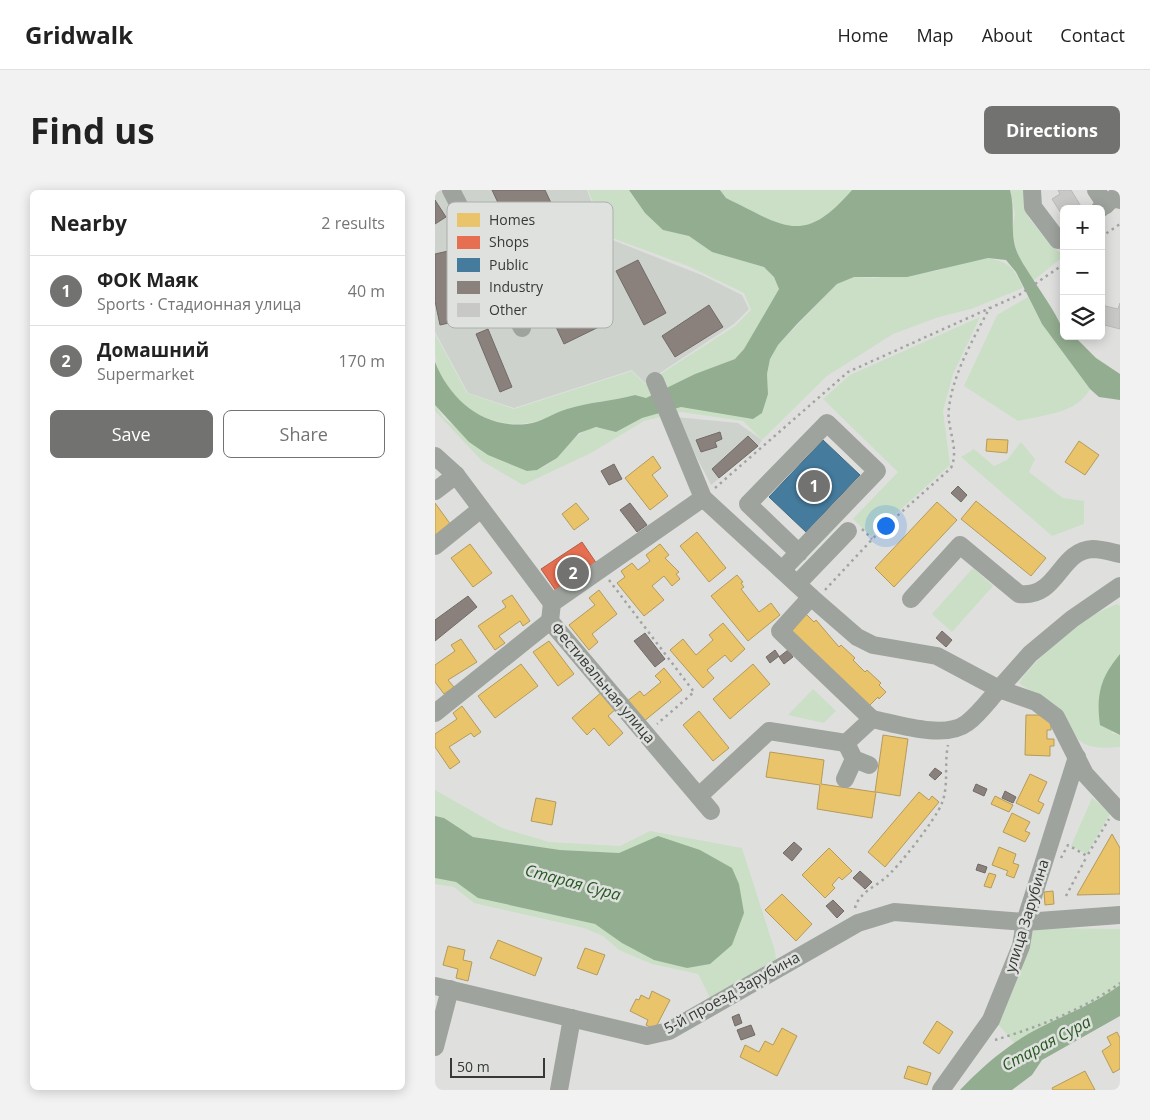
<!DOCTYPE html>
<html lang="en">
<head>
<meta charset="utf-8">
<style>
  body { margin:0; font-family:"Open Sans",sans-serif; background:#f2f2f2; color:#222 }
  .controls { position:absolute; right:15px; top:15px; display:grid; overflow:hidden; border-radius:8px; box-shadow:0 2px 12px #0003 }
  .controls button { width:45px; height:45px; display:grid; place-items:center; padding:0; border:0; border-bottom:1px solid #e0e0e0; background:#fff; color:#222; font:25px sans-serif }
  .scale { position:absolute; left:15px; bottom:12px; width:95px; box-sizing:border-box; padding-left:5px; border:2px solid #373937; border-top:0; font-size:14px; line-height:18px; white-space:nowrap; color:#373937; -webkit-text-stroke:4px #dee1dd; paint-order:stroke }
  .you { position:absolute; left:450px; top:335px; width:18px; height:18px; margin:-12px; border:4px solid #fff; border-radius:50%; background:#1a73e8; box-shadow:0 0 0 8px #1a73e833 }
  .badge { display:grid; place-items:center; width:32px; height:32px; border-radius:50%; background:#727371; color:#fff; font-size:16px; font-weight:700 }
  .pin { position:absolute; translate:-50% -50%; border:2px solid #fff; box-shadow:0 1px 5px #0006 }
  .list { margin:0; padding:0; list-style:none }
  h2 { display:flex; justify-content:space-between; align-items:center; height:65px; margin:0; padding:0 20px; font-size:21px }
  h2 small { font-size:16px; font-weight:400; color:#767676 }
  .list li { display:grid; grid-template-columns:32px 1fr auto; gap:15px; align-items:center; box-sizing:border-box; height:70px; padding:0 20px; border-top:1px solid #e0e0e0 }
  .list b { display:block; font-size:19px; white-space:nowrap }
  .list p { margin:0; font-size:16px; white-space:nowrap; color:#767676 }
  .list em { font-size:16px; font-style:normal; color:#767676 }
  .actions { display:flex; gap:10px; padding:15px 20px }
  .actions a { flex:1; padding:11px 0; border:1px solid #727371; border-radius:8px; text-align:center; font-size:18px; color:#727371 }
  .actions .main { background:#727371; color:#fff }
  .icon { flex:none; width:28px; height:28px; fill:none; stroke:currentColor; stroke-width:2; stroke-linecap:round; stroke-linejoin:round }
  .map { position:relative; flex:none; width:685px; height:900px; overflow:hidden; border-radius:8px }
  header { display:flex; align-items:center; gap:30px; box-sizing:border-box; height:70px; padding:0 25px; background:#fff; border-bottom:1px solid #e0e0e0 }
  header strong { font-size:24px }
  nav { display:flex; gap:28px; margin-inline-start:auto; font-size:18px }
  .intro { display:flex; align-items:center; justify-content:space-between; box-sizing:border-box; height:120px; padding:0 30px }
  h1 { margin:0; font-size:35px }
  .button { padding:12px 22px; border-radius:8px; background:#727371; color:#fff; font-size:18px; font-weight:700 }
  main { display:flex; gap:30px; padding:0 30px }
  aside { flex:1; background:#fff; border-radius:8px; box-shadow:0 2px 12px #0003 }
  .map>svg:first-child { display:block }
</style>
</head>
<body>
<header>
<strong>Gridwalk</strong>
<nav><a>Home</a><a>Map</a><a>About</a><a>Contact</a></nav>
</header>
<div class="intro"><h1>Find us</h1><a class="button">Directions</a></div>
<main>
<aside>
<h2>Nearby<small>2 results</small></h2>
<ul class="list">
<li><span class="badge">1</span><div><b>ФОК Маяк</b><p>Sports · Стадионная улица</p></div><em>40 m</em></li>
<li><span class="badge">2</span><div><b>Домашний</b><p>Supermarket</p></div><em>170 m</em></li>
</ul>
<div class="actions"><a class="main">Save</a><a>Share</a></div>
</aside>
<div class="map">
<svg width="685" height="900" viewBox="0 0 685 900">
  <rect width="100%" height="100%" fill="#dfe0de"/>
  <g fill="#cdd3cc">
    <polygon points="0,0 152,0 170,47 269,86 307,105 314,119 299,134 210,193 197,180 79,218 33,203 0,142"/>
    <polygon points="241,227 303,233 327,250 323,257 276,295"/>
  </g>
  <g fill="#cadfc6">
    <path d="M153,0H194L210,23L228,40L254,46L277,62L329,77L339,87L344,99L309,159L300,169L260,184L211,208L200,205C178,211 154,212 132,219C119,223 108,231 93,233C54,240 12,211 1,174C0,165 0,153 0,144L32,203L79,219L197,181L210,194L300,136L316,120L309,103L253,76L172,46Z"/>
    <path d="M285,0H417C368,57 349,36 291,8Z"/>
    <polygon points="575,0 590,0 593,27 615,54 629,66 598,91 582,62 577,40 580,24"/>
    <path d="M553,68C576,73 578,77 588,98L536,119L504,127L458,144L392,186L327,250L308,231L246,222L209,231L156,263L88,295L47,271L0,221V215C3,219 6,224 9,228C22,240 85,284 101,280C126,274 138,237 162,238C168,238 175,241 181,242L207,228L246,217L261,218L333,204L332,184L335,169L343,155L402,94L419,87L440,88L501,81L529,72Z"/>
    <path d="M593,107L607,134L655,199C642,224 607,225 583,231L529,196L562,125Z"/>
    <polygon points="545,127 518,184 508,221 515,275 436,346 418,329 463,282 388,209 415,185"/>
    <polygon points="586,252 600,269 594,282 628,308 649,311 649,334 617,346 526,267 539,259 559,276 572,270"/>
    <polygon points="538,378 558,396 517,442 497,424"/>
    <path d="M682,414L685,416V464L678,473L677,543L685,545V557C661,559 645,559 632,535C629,530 628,522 624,518C614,508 596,503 584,493C603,465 650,425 682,414Z"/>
    <polygon points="378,499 401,521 389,533 353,525"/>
    <polygon points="0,600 67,638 114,652 185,656 215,641 307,658 340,761 342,777 277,812 263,784 217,774 184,760 168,746 149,738 39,713 19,697 0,694 0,688 21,692 43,708 160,734 188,753 219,769 253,778 223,646 184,663 125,660 38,647 9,628 0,626"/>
    <polygon points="657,608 676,622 652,664 636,656"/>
    <path d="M603,738L685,739V795C653,819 612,830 580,854L563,834L596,743Z"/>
  </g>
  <g fill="#93ad90">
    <path d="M194,0H285L291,8C349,36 368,57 417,0H575C581,22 574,42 582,62C591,83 629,130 629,146H639L661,168L685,184V210L664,207L655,199L607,134L581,82L571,70L553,68L472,87H419L402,94L362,134L343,155L335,169L332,184L333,204L327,223L318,229L246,217L207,228L181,242L161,237L144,243L122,268L102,280L92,281L53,265L34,252L0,215V172C15,210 49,239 92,234C107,232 118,223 132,219C154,212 178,211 200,205L211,208L260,184L300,169L309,159L344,99L339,87L329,77L277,62L254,46L228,40L210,23Z"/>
    <path d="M685,464V545L665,535C661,505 665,488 685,464Z"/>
    <polygon points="0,626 9,628 38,647 125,660 184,663 223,646 265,660 297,678 304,694 309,723 297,755 275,774 252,778 219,770 187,753 160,734 43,708 21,692 0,688"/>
    <path d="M685,795V826L607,870L597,885L577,900H525C545,879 568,859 593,844C623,827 657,816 685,795Z"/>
  </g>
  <g fill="#e9c46a" stroke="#b49a5b">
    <polygon points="552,249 573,250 572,263 551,261"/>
    <polygon points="644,251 664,265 650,285 630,272"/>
    <polygon points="218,266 226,278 217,285 233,306 215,320 190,288"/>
    <polygon points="541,311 611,368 596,386 526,329"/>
    <polygon points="502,312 522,330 459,397 440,378"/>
    <polygon points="0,313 16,335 0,347"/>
    <polygon points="141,313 154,329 139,340 127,324"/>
    <polygon points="262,342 291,378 274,392 245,356"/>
    <polygon points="35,354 57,383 38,397 16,368"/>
    <polygon points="225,354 234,365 230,368 244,382 241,384 245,389 237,396 229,386 217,396 229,410 209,426 182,393 190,387 186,381 197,373 203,380 215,371 211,365"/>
    <polygon points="302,385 308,392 306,393 309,397 306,399 324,422 336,413 345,425 313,451 276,406"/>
    <polygon points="164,400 182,424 157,444 163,452 154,460 134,435 160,415 154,408"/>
    <polygon points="77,405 95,431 88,436 85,431 64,446 70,453 60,460 43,436 71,417 67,411"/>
    <polygon points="371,424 379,432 381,430 404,457 406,455 420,468 418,470 430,482 432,480 446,493 444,495 451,502 444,509 443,507 434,516 357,441"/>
    <polygon points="288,433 310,459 296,472 290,465 272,480 279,488 268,498 235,460 248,449 261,465 278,450 274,445"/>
    <polygon points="26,449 42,472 13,490 19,497 9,504 0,492 0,475 20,461 16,455"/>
    <polygon points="114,451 139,484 123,496 98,462"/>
    <polygon points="86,474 103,496 60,528 43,506"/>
    <polygon points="318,474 335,494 295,529 278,509"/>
    <polygon points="229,478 247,500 208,532 191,512 205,501 209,506 226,492 220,486"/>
    <polygon points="168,501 182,518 173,526 188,543 174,556 159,538 152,545 137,528"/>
    <polygon points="27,516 46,542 39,547 36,543 14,557 25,572 15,579 0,557 0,544 22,529 18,523"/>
    <polygon points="264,521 294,558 278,571 248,535"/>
    <polygon points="591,525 611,525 616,532 616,540 612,540 612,549 619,549 619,556 615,556 615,566 590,565"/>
    <polygon points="448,545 473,549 465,606 441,602 437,628 382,619 385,595 331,587 335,562 389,570 386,594 440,602"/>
    <polygon points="595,584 612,592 603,611 609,614 604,624 581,613"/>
    <polygon points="484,602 494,610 497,606 504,612 450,677 433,662"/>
    <polygon points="560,606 578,615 574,622 556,614"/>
    <polygon points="101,608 121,612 117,635 96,631"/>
    <polygon points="577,623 595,632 590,641 595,643 590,652 568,642"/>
    <polygon points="677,644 685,658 685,704 642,705"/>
    <polygon points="564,657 581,664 578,673 584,675 579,688 571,685 573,681 557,675"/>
    <polygon points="394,658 417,681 407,690 404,687 397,695 400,698 390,708 367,685"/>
    <polygon points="554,683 561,685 556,698 549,696"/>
    <polygon points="618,701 619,714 610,715 609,702"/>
    <polygon points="347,704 377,734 361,751 330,720"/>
    <polygon points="63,750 107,768 100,786 55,768"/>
    <polygon points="13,756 30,760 28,770 37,772 33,791 21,788 23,779 8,775"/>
    <polygon points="150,758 170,765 162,785 142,778"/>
    <polygon points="217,801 235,810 220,839 211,835 213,830 195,821 201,809 204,810 206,805 214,809"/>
    <polygon points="502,831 518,842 504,864 488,853"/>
    <polygon points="347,838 362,846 342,886 305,867 310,855 324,862 330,851 338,855"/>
    <polygon points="682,842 685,848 685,879 678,883 667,861 676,855 672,847"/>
    <polygon points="473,876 496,883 492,895 469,888"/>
    <polygon points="650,881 660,900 618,900 617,898"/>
  </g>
  <polygon fill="#e76f51" stroke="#b25f49" points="147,352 162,374 121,401 106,379"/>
  <polygon fill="#457b9d" stroke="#41677e" points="388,250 425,285 371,342 334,307"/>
  <g fill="#8a817c" stroke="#716b67">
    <polygon points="57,0 110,0 172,133 129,154"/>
    <polygon points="0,10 11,27 0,34"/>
    <polygon points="22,59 36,128 5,135 0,111 0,64"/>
    <polygon points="203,70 231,123 209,135 181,81"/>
    <polygon points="274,115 288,137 240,167 227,146"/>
    <polygon points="53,139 77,197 65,202 41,144"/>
    <polygon points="285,242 287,249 280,252 282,257 266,262 261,250"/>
    <polygon points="313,246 323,256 284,288 277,279"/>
    <polygon points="179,274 187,289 174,295 166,281"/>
    <polygon points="523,296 532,305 526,312 516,303"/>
    <polygon points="195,313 212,335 202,342 185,320"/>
    <polygon points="33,406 42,417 0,451 0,430"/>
    <polygon points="507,441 517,450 511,457 501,448"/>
    <polygon points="210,443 230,469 220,477 199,451"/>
    <polygon points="340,460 344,466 335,473 331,467"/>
    <polygon points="353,460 358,467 349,474 344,467"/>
    <polygon points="500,578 507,583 500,590 494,585"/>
    <polygon points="541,594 552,599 549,606 538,601"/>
    <polygon points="570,601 581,607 578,613 567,608"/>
    <polygon points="359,652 367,659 357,671 348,663"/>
    <polygon points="543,674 552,677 550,683 541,680"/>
    <polygon points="425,681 437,692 430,699 418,688"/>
    <polygon points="398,710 409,721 402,728 391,716"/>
    <polygon points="304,824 307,833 300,836 297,827"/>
    <polygon points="316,835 320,845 306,850 302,840"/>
  </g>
  <g fill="#c8c9c7" stroke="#b8bab8">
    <polygon points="623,0 636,0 647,18 629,19 629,28 617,9 625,4"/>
    <polygon points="685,113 685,139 666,134 666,115 683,119"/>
  </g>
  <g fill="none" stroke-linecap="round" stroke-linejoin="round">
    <g stroke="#a1a4a0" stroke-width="2.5" stroke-dasharray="2.5 4" stroke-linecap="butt">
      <polyline points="666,47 685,34"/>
      <polyline points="280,298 413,182 584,105 629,74"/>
      <polyline points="427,339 437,349"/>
      <polyline points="174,390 259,502 222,534"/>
      <path d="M390,400L443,343L516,278C525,258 511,238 514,218C518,183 539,148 555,117"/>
      <polyline points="626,668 633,655 652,666 674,629"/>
      <polyline points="631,706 652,666"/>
      <path d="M420,718C424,703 438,698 449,689C463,678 501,629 507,613C514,595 509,573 513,555"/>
      <path d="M560,850C603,837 648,820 685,793"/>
    </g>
    <g stroke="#9ea39d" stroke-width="18">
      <polyline points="16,0 87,138"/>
      <polyline points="597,0 598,17 623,50 629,46"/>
      <polyline points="661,0 671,15"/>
      <polyline points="665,19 679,8 685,10"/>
      <polyline points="220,191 268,308 376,407 345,441 437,529"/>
      <polyline points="0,266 21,285 117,413 115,431 276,621"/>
      <polyline points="0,301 21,285"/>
      <polyline points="0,356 46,319"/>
      <polyline points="347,380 442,281 392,233 313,314 364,363"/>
      <polyline points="362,394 413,341"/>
      <polyline points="376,407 422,447 438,455 502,466 564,499 595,464 637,429 685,396"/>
      <path d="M476,409L525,355L584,404C623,409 624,360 658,359C666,359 676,362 685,364"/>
      <polyline points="117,413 268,308"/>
      <polyline points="0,523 115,431"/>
      <polyline points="411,553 419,569 434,575"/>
      <polyline points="410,589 419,569"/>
      <path d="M264,606L334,541L411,553L437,529C462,534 510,550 532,533C544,524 554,510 564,499L601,512L621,527L650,584L685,622"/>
      <polyline points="0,796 212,846 234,841 423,733 459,722 590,732 685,725"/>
      <polyline points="0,857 15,799"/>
      <polyline points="124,900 137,828"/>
      <polyline points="506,900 556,830 586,756 590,732 642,567"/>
    </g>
  </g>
  <g text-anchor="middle" stroke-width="5" stroke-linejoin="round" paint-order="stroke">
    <g font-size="15" fill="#373937" stroke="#dee1dd">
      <text transform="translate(168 493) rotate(50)" y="5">Фестивальная улица</text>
      <text transform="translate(592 726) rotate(-73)" y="5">улица Зарубина</text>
      <text transform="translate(297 803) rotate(-29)" y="5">5-й проезд Зарубина</text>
    </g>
    <g font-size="16" font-style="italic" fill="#265820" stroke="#dee1dd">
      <text transform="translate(138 692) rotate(15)" y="6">Старая Сура</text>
      <text transform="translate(611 853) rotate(-28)" y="6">Старая Сура</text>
    </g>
  </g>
  <rect x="12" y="12" width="166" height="126" rx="8" fill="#dee1dd" stroke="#acafab" stroke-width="1"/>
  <rect x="22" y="23" width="23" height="14" fill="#e9c46a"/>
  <rect x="22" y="46" width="23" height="13" fill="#e76f51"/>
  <rect x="22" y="68" width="23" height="14" fill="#457b9d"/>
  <rect x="22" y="91" width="23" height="13" fill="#8a817c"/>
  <rect x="22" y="113" width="23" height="14" fill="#c8c9c7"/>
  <g font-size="14" fill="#373937">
    <text x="54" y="35">Homes</text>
    <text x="54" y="57">Shops</text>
    <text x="54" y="80">Public</text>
    <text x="54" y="102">Industry</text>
    <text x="54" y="125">Other</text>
  </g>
</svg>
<div class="controls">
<button>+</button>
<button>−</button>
<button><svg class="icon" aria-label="layers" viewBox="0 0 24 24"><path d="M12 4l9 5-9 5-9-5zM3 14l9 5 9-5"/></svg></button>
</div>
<div class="scale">50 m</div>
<div class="you"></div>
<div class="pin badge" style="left:379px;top:296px">1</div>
<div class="pin badge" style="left:138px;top:383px">2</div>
</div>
</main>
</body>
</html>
